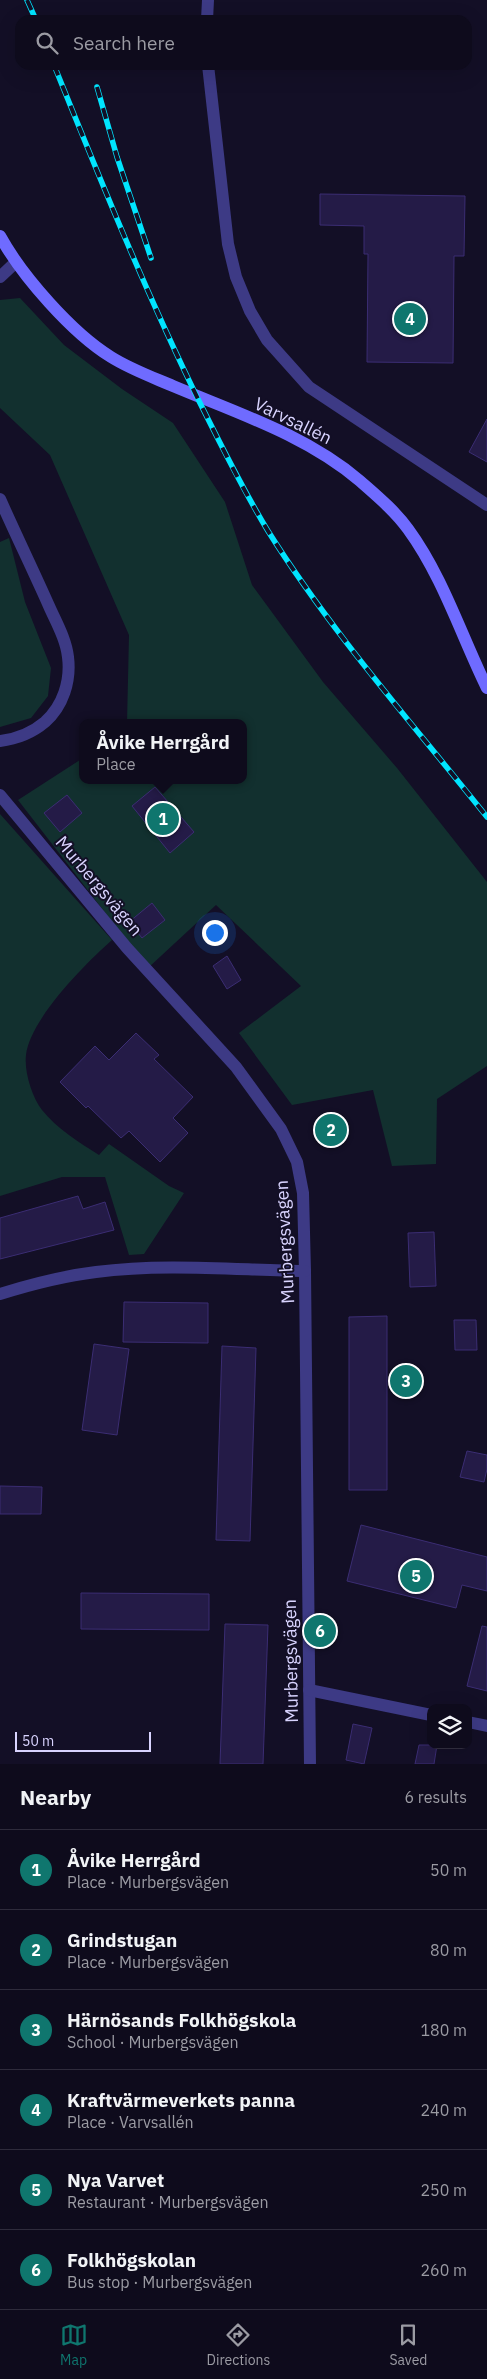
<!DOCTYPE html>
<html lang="en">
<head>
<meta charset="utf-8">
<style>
  body { margin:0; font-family:"IBM Plex Sans",sans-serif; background:#171425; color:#f1f3f6 }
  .controls { position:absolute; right:15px; bottom:15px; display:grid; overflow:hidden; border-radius:10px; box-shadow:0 5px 20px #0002 }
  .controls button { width:45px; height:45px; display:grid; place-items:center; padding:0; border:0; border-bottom:1px solid #2e2b3b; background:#0e0b1c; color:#f1f3f6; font:25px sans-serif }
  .scale { position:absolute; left:15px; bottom:12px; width:136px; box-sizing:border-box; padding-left:5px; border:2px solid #d9d4ff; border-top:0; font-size:14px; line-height:18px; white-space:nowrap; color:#d9d4ff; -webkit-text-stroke:4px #130f26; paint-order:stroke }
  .you { position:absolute; left:214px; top:932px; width:18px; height:18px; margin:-12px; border:4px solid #fff; border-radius:50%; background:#1a73e8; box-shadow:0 0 0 8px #1a73e833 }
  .badge { display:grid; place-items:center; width:32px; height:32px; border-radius:50%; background:#0f766e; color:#fff; font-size:16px; font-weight:700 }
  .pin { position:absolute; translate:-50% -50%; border:2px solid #fff; box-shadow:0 1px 5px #0006 }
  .popup { position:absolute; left:79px; top:719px; width:168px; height:65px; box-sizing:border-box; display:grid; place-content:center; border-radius:10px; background:#0e0b1c; filter:drop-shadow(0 1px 4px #0005); font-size:16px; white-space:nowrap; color:#9b9ba3 }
  .popup b { font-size:19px; color:#f1f3f6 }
  .popup::after { content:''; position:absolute; left:50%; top:100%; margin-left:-10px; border:10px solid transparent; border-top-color:#0e0b1c }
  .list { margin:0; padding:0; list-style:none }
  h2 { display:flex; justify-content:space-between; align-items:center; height:65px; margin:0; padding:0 20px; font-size:21px }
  h2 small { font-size:16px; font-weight:400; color:#9b9ba3 }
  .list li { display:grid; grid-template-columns:32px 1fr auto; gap:15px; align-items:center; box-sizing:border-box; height:80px; padding:0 20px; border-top:1px solid #2e2b3b }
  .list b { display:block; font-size:19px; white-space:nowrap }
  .list p { margin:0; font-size:16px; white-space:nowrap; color:#9b9ba3 }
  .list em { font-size:16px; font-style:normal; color:#9b9ba3 }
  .icon { flex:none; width:28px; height:28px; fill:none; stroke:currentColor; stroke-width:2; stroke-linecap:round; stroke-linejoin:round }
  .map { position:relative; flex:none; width:487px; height:1764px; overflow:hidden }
  .search { position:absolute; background:#0e0b1c; box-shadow:0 5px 20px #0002; left:15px; right:15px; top:15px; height:55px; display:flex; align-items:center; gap:12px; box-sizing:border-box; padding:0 18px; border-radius:15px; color:#9b9ba3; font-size:19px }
  .sheet { height:545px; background:#0e0b1c }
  nav { display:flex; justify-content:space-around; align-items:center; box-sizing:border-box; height:70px; border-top:1px solid #2e2b3b; background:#0e0b1c; font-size:14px; color:#9b9ba3 }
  nav a { display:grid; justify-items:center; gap:2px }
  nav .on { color:#0f766e }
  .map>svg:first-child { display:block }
</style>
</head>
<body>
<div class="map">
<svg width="487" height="1764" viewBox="0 0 487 1764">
  <rect width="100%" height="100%" fill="#130f26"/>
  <g fill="#12302f">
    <polygon points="20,298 64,345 122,389 173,423 225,502 252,585 323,682 397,768 487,882 487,1066 437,1099 436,1164 392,1166 373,1090 292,1105 239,1033 301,986 216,905 148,968 18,800 83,758 83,780 243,780 243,723 127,723 129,635 50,455 0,408 0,300"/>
    <polygon points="9,538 25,602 51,668 48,696 31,718 0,727 0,542"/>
    <path d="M0,814L112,940C86,963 30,1019 26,1055C24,1072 32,1097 42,1110C56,1128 80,1143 99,1155L109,1144L169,1186L184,1193L144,1254L129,1255L105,1177H62L0,1196Z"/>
  </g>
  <g fill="#241b47" stroke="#3b2d73">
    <polygon points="320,194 465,196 464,256 454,256 453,363 367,362 368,254 364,254 364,226 320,225"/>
    <polygon points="487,419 487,462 469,452"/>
    <polygon points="155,787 194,832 170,853 132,806"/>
    <polygon points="67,795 82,813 60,832 44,813"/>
    <polygon points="152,903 165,920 142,938 129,922"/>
    <polygon points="227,956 241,980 227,989 213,966"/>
    <polygon points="136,1033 159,1055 154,1059 193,1097 173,1118 188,1133 160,1162 129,1131 121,1138 88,1106 86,1108 60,1082 95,1046 109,1060"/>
    <polygon points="321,1117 343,1118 342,1141 320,1141"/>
    <polygon points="78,1196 83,1209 105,1202 114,1230 0,1259 0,1218"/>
    <polygon points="434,1232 436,1286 410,1287 408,1233"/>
    <polygon points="124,1302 208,1303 208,1343 123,1342"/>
    <polygon points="387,1316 387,1490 349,1490 349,1317"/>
    <polygon points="454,1320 476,1320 477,1350 455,1350"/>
    <polygon points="94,1344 129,1349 117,1435 82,1430"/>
    <polygon points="222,1346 256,1348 250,1541 216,1540"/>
    <polygon points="467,1451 487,1455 487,1469 484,1482 460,1477"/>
    <polygon points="0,1486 42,1487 41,1514 0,1514"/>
    <polygon points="361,1525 487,1557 487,1591 462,1585 456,1608 347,1581"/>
    <polygon points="81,1593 209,1594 209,1630 81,1629"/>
    <polygon points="225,1624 268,1625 263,1764 220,1764"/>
    <polygon points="482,1626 487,1627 487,1691 467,1686"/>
    <polygon points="353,1724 372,1728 364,1764 346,1760"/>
    <polygon points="419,1745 437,1745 434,1764 415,1764"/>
  </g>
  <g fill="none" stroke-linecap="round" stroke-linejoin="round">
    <g stroke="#3d3a85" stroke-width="12">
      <polyline points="207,20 208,0"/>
      <polyline points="208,65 228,244 236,277 250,311 267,340 309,387 487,505"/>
      <polyline points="0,277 16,262"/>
      <path d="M0,499C16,535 33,570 49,606C56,622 66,639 68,657C71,681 63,706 45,722C32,733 17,739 0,741"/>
      <polyline points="0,795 127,948 236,1067 281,1129 297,1162 303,1193 305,1271 310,1764"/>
      <path d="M0,1294C32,1284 63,1276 96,1272C165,1263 236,1270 305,1271"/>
      <polyline points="309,1690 431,1715"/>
      <polyline points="468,1722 487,1726"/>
    </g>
    <path stroke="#6f6bff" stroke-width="12" d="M0,236C22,276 72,333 111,357C130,369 152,377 173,386C237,413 306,435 360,481C377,496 395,511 408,529C443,577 461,635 487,688"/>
    <defs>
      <g id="rail">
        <polyline points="27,0 36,20"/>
        <path d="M54,65C100,179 146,293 200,403C222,447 243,490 268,531C332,633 412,723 487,817"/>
        <polyline points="97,87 117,157 151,258"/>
      </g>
    </defs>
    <use href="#rail" stroke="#00e5ff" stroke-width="5.5"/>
    <use href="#rail" stroke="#130f26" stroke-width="4" stroke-dasharray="11" stroke-linecap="butt"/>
  </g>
  <g text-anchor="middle" stroke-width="4" stroke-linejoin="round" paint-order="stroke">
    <g font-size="18" fill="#d9d4ff" stroke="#130f26">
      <text transform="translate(293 421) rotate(26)" y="6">Varvsallén</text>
      <text transform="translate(99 886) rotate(50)" y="6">Murbergsvägen</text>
      <text transform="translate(285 1242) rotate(-93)" y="6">Murbergsvägen</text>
      <text transform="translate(291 1661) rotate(-91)" y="6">Murbergsvägen</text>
    </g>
  </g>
</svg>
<div class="controls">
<button><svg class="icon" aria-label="layers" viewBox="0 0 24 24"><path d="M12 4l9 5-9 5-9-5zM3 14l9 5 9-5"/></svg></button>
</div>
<div class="scale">50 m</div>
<div class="you"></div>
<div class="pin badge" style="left:163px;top:819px">1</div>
<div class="popup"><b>Åvike Herrgård</b>Place</div>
<div class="pin badge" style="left:331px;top:1130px">2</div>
<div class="pin badge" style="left:406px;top:1381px">3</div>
<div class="pin badge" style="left:410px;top:319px">4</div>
<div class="pin badge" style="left:416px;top:1576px">5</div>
<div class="pin badge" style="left:320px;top:1631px">6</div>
<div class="search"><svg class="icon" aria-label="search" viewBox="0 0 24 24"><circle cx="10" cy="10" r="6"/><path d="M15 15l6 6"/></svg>Search here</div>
</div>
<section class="sheet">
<h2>Nearby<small>6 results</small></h2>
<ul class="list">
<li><span class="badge">1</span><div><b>Åvike Herrgård</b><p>Place · Murbergsvägen</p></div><em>50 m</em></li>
<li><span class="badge">2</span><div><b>Grindstugan</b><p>Place · Murbergsvägen</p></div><em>80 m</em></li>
<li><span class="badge">3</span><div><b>Härnösands Folkhögskola</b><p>School · Murbergsvägen</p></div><em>180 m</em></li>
<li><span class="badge">4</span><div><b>Kraftvärmeverkets panna</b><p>Place · Varvsallén</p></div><em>240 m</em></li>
<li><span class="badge">5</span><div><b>Nya Varvet</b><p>Restaurant · Murbergsvägen</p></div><em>250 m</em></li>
<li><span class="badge">6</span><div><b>Folkhögskolan</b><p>Bus stop · Murbergsvägen</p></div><em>260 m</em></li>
</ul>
</section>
<nav>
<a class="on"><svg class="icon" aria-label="map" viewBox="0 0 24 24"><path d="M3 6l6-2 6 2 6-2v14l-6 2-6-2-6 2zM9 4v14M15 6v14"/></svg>Map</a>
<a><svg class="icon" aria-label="directions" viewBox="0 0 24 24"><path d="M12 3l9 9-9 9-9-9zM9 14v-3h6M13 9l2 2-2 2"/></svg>Directions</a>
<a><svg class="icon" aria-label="saved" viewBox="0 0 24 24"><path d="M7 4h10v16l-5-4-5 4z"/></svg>Saved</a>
</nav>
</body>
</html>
